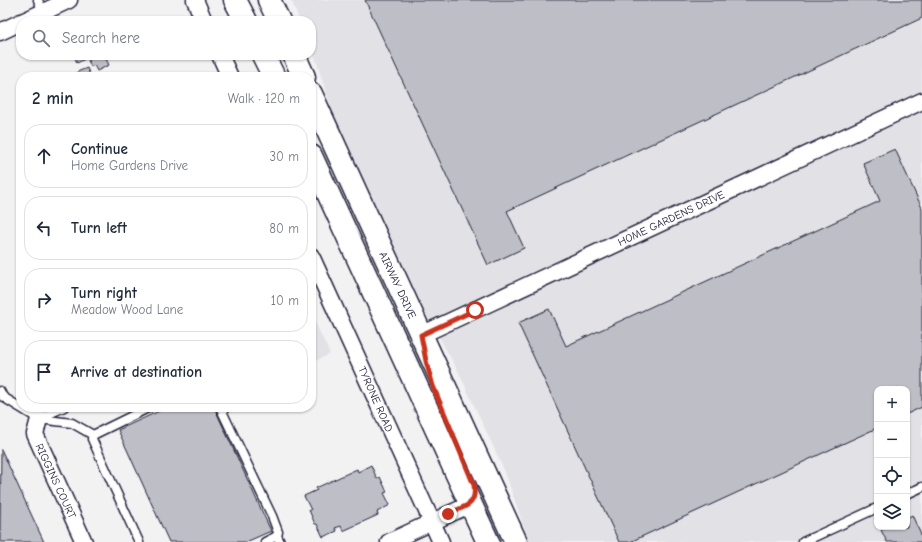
<!DOCTYPE html>
<html lang="en">
<head>
<meta charset="utf-8">
<style>
  body { margin:0; font-family:"Comic Neue",sans-serif; background:#f6f6f7; color:#1f2937 }
  .controls { position:absolute; right:12px; bottom:12px; display:grid; overflow:hidden; border-radius:8px; box-shadow:0 1px 3px #0004 }
  .controls button { width:36px; height:36px; display:grid; place-items:center; padding:0; border:0; border-bottom:1px solid #e0e1e3; background:#fff; color:#1f2937; font:20px sans-serif }
  .stop { position:absolute; width:12px; height:12px; margin:-9px; border:3px solid #c8321e; border-radius:50%; background:#fff }
  .stop.end { background:#c8321e; border-color:#fff; box-shadow:0 1px 4px #0008 }
  .list { margin:0; padding:0; list-style:none }
  h2 { display:flex; justify-content:space-between; align-items:center; height:52px; margin:0; padding:0 16px; font-size:17px }
  h2 small { font-size:13px; font-weight:400; color:#747a83 }
  .list li { display:grid; grid-template-columns:26px 1fr auto; gap:12px; align-items:center; box-sizing:border-box; height:64px; margin:0 8px 8px; padding:0 8px; border:1px solid #e0e1e3; border-radius:16px }
  .list b { display:block; font-size:15px; white-space:nowrap }
  .list p { margin:0; font-size:13px; white-space:nowrap; color:#747a83 }
  .list em { font-size:13px; font-style:normal; color:#747a83 }
  .icon { flex:none; width:22px; height:22px; fill:none; stroke:currentColor; stroke-width:2; stroke-linecap:round; stroke-linejoin:round }
  .map { position:relative; flex:none; width:922px; height:542px; overflow:hidden }
  .search { position:absolute; background:#fff; box-shadow:0 1px 3px #0004; left:16px; top:16px; width:300px; height:44px; display:flex; align-items:center; gap:10px; box-sizing:border-box; padding:0 14px; border-radius:16px; color:#747a83; font-size:15px }
  .panel { position:absolute; background:#fff; box-shadow:0 1px 3px #0004; left:16px; top:72px; width:300px; height:340px; border-radius:16px }
  .map>svg:first-child { display:block }
</style>
</head>
<body>
<div class="map">
<svg width="922" height="542" viewBox="0 0 922 542">
  <rect width="100%" height="100%" fill="#f2f2f3"/>
  <filter id="ink" filterUnits="userSpaceOnUse"><feTurbulence type="fractalNoise" baseFrequency=".025" numOctaves="2"/><feDisplacementMap in="SourceGraphic" scale="8" xChannelSelector="R" yChannelSelector="G"/><feConvolveMatrix kernelMatrix="1 2 1 2 8 2 1 2 1" color-interpolation-filters="sRGB"/></filter>
  <g filter="url(#ink)">
    <g fill="#e2e2e6" fill-rule="evenodd">
      <path d="M291,0H922V542H529L505,472L458,371L414,293L334,118L311,44V21H300ZM877,389H907V527H877Z"/>
      <polygon points="311,314 330,354 311,363"/>
    </g>
    <g fill="#bebec6" stroke="#22223b">
      <polygon points="365,0 922,0 922,18 507,211 524,248 488,265"/>
      <polygon points="74,55 111,55 111,56 106,59 109,65 97,71 94,65 91,67 87,58 77,63"/>
      <polygon points="87,68 91,77 79,77 77,72"/>
      <polygon points="895,149 922,208 922,407 907,414 907,389 877,389 877,428 630,542 619,542 518,323 549,309 566,346 880,201 863,163"/>
      <polygon points="168,407 214,407 271,531 246,542 169,542 118,430"/>
      <polygon points="1,449 44,542 0,542"/>
      <polygon points="371,465 377,479 380,477 387,492 384,493 390,505 377,512 378,515 343,531 341,526 335,528 337,531 323,537 317,524 315,524 309,510 311,510 304,496 317,490 316,488 357,469 358,472"/>
      <polygon points="912,515 922,537 922,542 887,542 881,530 887,527 907,527 907,518"/>
    </g>
    <g fill="none" stroke-linecap="round" stroke-linejoin="round">
      <defs>
        <g id="lane">
          <polyline points="38,0 43,12"/>
          <polyline points="0,391 3,397 39,419 72,423 93,435 92,439 139,542"/>
          <polyline points="220,407 272,516 278,532 277,536"/>
          <polyline points="40,418 64,407"/>
          <polyline points="39,419 40,407"/>
          <polyline points="93,435 150,407"/>
          <polyline points="907,494 922,487"/>
          <polyline points="265,542 277,536 280,542"/>
          <polyline points="803,542 877,508"/>
        </g>
        <g id="street">
          <polyline points="195,0 204,21"/>
          <polyline points="24,21 69,0"/>
          <polyline points="0,32 21,22"/>
          <polyline points="220,55 230,77"/>
          <polyline points="311,256 441,542"/>
          <polyline points="421,335 922,101"/>
          <polyline points="39,419 35,434 84,542"/>
          <polyline points="389,542 471,504"/>
        </g>
        <g id="secondary">
          <polyline points="235,0 246,21"/>
          <polyline points="269,0 279,21"/>
          <polyline points="263,55 274,77"/>
          <polyline points="294,55 304,77"/>
          <polyline points="311,94 516,542"/>
          <polyline points="311,156 488,542"/>
        </g>
      </defs>
      <use href="#lane" stroke="#22223b" stroke-width="11"/>
      <use href="#street" stroke="#22223b" stroke-width="19"/>
      <use href="#secondary" stroke="#22223b" stroke-width="25"/>
      <use href="#lane" stroke="#fff" stroke-width="8"/>
      <use href="#street" stroke="#fff" stroke-width="16"/>
      <use href="#secondary" stroke="#fff" stroke-width="22"/>
    </g>
  </g>
  <g fill="none" stroke-linecap="round" stroke-linejoin="round" filter="url(#ink)">
    <path stroke="#c8321e" stroke-width="5" d="M448,514C465,506 477,506 474,485L433,386L426,361L421,335L475,310"/>
  </g>
  <g text-anchor="middle" stroke-width="3" stroke-linejoin="round" paint-order="stroke">
    <g font-size="11" fill="#22223b" stroke="#fff">
      <text transform="translate(671 218) rotate(-25)" y="4">HOME GARDENS DRIVE</text>
      <text transform="translate(398 285) rotate(65)" y="4">AIRWAY DRIVE</text>
      <text transform="translate(376 399) rotate(66)" y="4">TYRONE ROAD</text>
      <text transform="translate(56 481) rotate(65)" y="4">RIGGINS COURT</text>
    </g>
  </g>
</svg>
<div class="controls">
<button>+</button>
<button>−</button>
<button><svg class="icon" aria-label="locate" viewBox="0 0 24 24"><circle cx="12" cy="12" r="6"/><path d="M12 2v4M12 18v4M2 12h4M18 12h4"/></svg></button>
<button><svg class="icon" aria-label="layers" viewBox="0 0 24 24"><path d="M12 4l9 5-9 5-9-5zM3 14l9 5 9-5"/></svg></button>
</div>
<div class="stop" style="left:475px;top:310px"></div>
<div class="stop end" style="left:448px;top:514px"></div>
<div class="search"><svg class="icon" aria-label="search" viewBox="0 0 24 24"><circle cx="10" cy="10" r="6"/><path d="M15 15l6 6"/></svg>Search here</div>
<section class="panel">
<h2>2 min<small>Walk · 120 m</small></h2>
<ul class="list">
<li><svg class="icon" aria-label="ahead" viewBox="0 0 24 24"><path d="M12 20V5M6 11l6-6 6 6"/></svg><div><b>Continue</b><p>Home Gardens Drive</p></div><em>30 m</em></li>
<li><svg class="icon" aria-label="left" viewBox="0 0 24 24"><path d="M17 20v-9H6M10 6l-5 5 5 5"/></svg><div><b>Turn left</b></div><em>80 m</em></li>
<li><svg class="icon" aria-label="right" viewBox="0 0 24 24"><path d="M7 20v-9h11M14 6l5 5-5 5"/></svg><div><b>Turn right</b><p>Meadow Wood Lane</p></div><em>10 m</em></li>
<li><svg class="icon" aria-label="arrive" viewBox="0 0 24 24"><path d="M6 21V4h12l-3 4 3 4H6"/></svg><div><b>Arrive at destination</b></div></li>
</ul>
</section>
</div>
</body>
</html>
